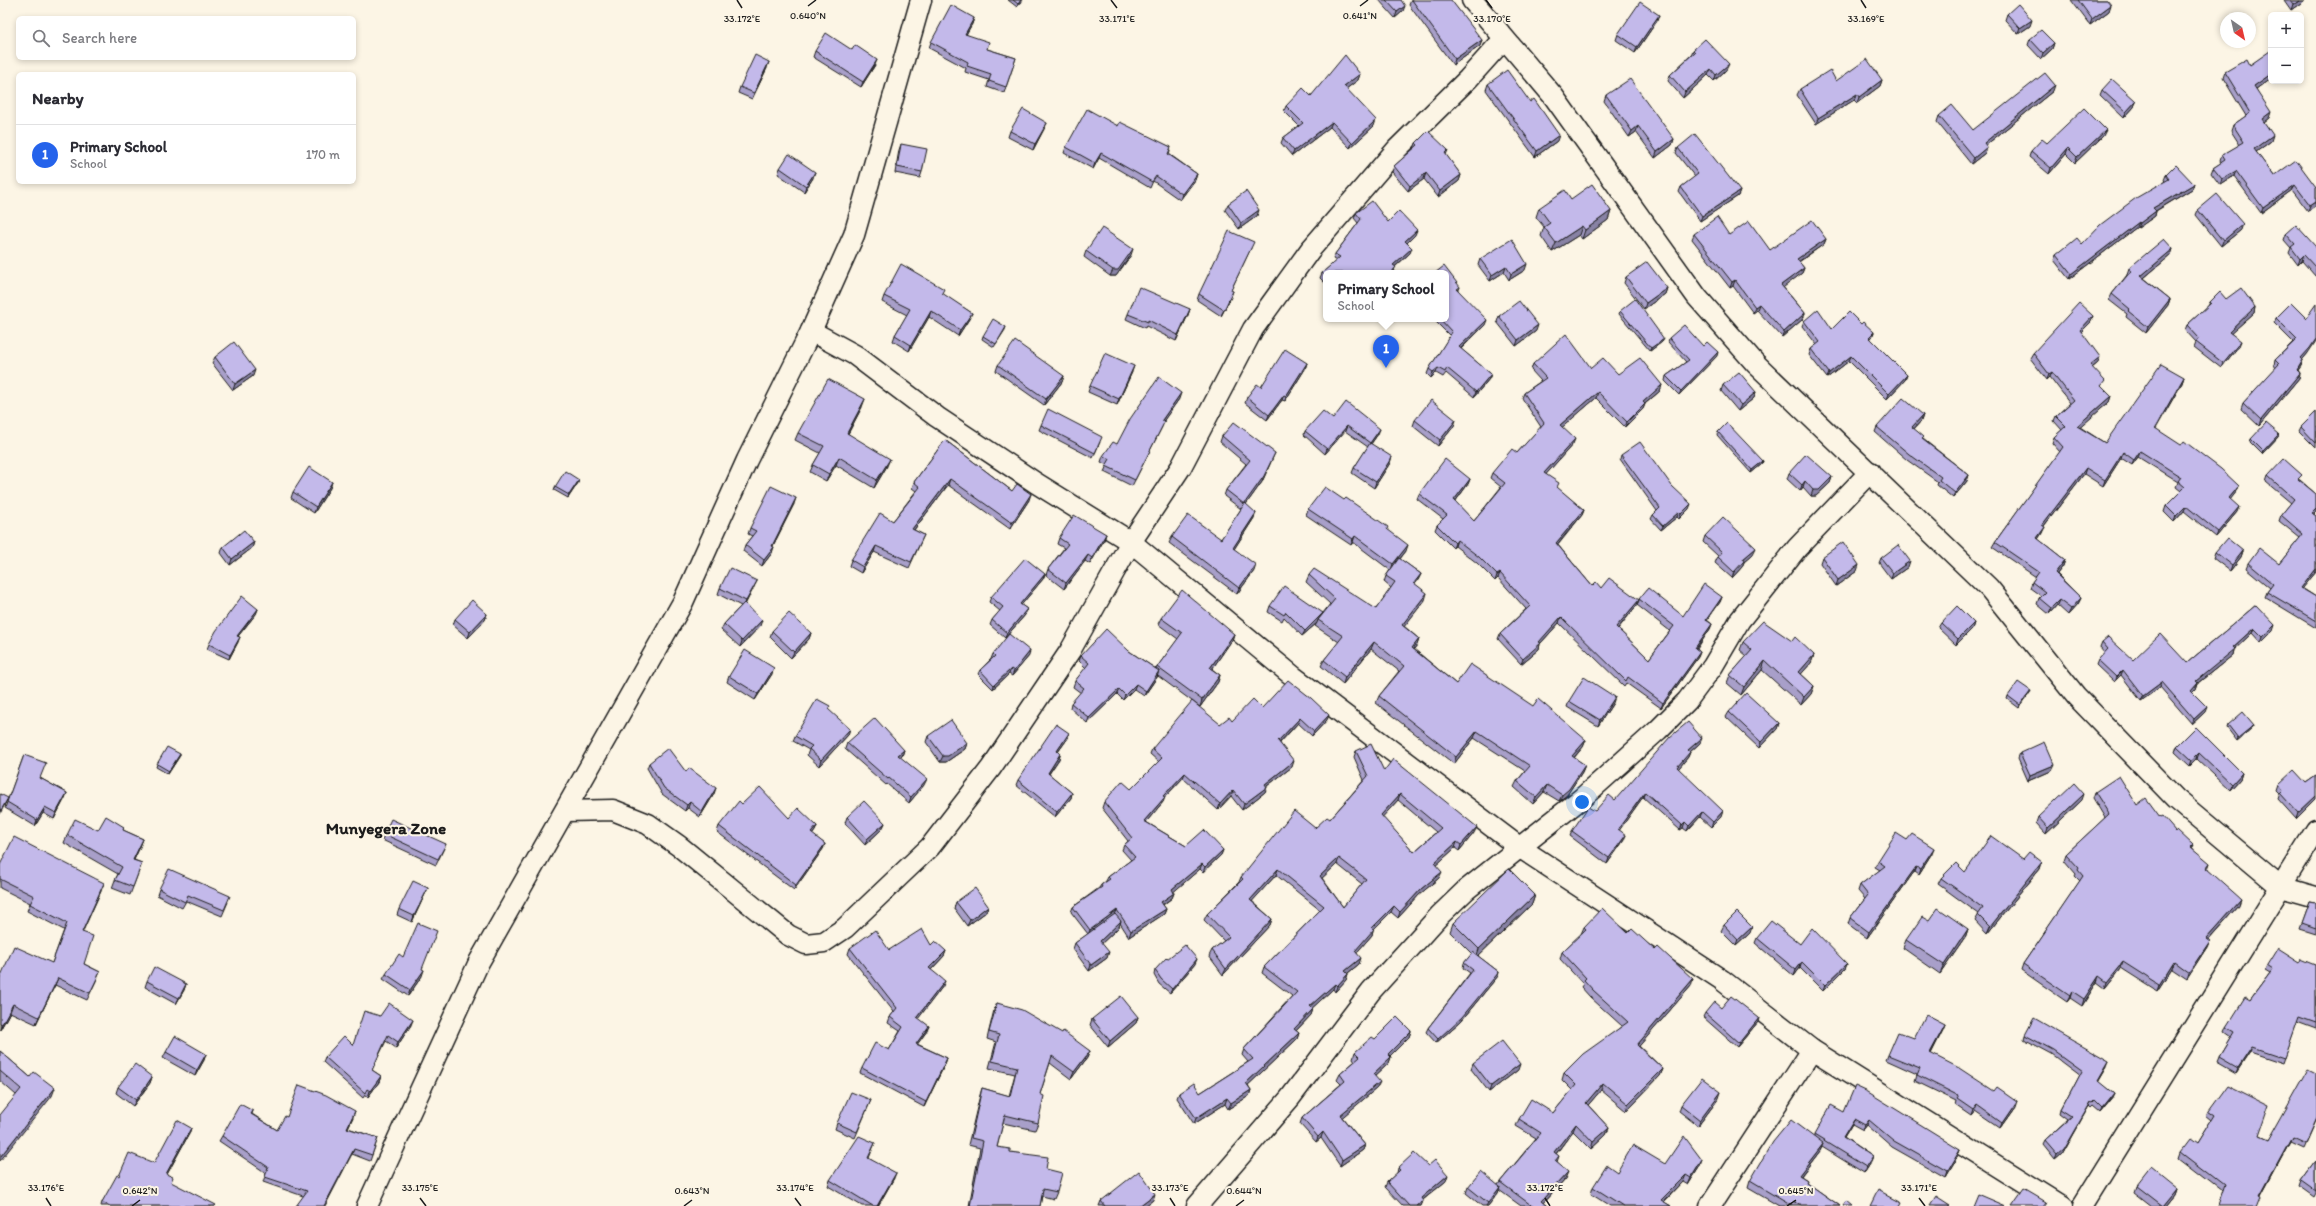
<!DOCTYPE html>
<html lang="en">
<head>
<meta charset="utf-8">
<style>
  body { margin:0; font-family:Itim,sans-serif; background:#f7f7f7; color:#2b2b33 }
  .controls { position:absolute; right:12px; top:12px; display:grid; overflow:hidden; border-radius:6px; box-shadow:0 2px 6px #0003 }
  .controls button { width:36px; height:36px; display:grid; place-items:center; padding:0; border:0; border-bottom:1px solid #e1e1e2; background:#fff; color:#2b2b33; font:20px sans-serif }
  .compass { position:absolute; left:2220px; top:12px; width:36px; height:36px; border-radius:50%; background:#fff; box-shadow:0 2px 6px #0003; rotate:146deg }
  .you { position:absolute; left:1582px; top:802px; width:14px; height:14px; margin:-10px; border:3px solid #fff; border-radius:50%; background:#1a73e8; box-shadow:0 0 0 6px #1a73e833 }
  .badge { display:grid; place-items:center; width:26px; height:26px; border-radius:50%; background:#2563eb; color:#fff; font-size:13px; font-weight:700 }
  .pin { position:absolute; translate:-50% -33px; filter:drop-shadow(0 1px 2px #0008) }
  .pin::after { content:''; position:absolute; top:21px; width:14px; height:12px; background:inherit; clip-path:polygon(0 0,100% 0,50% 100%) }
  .popup { position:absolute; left:1323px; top:270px; width:126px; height:52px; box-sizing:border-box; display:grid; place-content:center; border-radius:6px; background:#fff; filter:drop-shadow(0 1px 3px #0005); font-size:13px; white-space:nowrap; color:#7c7c81 }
  .popup b { font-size:15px; color:#2b2b33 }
  .popup::after { content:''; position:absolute; left:50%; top:100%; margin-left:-8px; border:8px solid transparent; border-top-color:#fff }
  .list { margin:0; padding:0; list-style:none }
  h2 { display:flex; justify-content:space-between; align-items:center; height:52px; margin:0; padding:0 16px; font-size:17px }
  h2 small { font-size:13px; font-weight:400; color:#7c7c81 }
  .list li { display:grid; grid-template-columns:26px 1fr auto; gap:12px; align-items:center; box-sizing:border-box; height:60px; padding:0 16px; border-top:1px solid #e1e1e2 }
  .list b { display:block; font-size:15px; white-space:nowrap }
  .list p { margin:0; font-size:13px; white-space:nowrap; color:#7c7c81 }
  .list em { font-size:13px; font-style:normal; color:#7c7c81 }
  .icon { flex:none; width:22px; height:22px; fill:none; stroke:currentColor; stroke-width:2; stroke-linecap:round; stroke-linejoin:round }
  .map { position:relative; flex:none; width:2316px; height:1206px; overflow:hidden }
  .search { position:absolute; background:#fff; box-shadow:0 2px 6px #0003; left:16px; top:16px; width:340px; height:44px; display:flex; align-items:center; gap:10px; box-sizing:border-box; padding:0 14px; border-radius:6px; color:#7c7c81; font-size:15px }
  .panel { position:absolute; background:#fff; box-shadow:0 2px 6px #0003; left:16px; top:72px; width:340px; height:112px; border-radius:6px }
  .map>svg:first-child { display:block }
</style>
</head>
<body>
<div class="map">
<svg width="2316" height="1206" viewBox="0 0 2316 1206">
  <rect width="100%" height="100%" fill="#fcf5e5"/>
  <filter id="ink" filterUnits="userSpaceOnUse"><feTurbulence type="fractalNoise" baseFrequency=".025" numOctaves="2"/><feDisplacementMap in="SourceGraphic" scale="8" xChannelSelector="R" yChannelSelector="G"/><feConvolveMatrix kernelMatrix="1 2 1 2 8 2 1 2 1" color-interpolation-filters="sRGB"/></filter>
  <g filter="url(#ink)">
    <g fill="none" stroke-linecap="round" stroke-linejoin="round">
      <defs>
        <g id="minor">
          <polyline points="1472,0 1554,97 1697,297 1755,363 1989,588 2076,696 2176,799 2281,887 2316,897"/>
          <polyline points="811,331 855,355 937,417 1036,483 1131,542 1294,677 1519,847 1722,980 1812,1050 2061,1206"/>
          <polyline points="566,811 613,810 648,824 679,846 788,935 806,944 824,942 845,928 930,847 991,768 1070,651 1131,542 1181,467 1253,329 1310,250 1397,149 1468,79 1504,39"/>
          <polyline points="367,1206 479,962 683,602 747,460 811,331 854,235 921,0"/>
          <polyline points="1197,1206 1290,1098 1371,991 1440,915 1466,890 1582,798 1658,730 1687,701 1713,666 1740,620 1797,548 1870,472"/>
          <polyline points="1710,1206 1812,1050"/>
          <polyline points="2082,1206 2316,830"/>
        </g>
      </defs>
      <use href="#minor" stroke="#1c1c1c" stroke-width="23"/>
      <use href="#minor" stroke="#fcf5e5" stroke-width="20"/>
    </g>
    <g fill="#a89fc9" stroke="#1c1c1c" fill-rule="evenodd">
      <polygon points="1008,0 1023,0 1017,7"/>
      <polygon points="1379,0 1401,0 1403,11 1395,18"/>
      <polygon points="1411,0 1412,0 1482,40 1480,46 1453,65 1409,5"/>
      <polygon points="2071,0 2107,0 2109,11 2090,25"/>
      <polygon points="2284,0 2305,0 2291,10"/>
      <polygon points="2007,14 2030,26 2018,34 2005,20"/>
      <polygon points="974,18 972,24 966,34 987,49 1016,58 1004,93 987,87 989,80 965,72 966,68 929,48 931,42"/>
      <polygon points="1657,21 1635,53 1616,40 1618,34"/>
      <polygon points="2030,39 2054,43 2052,49 2041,59 2028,45"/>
      <polygon points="1693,50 1726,70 1714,81 1708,75 1683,98 1668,81 1670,75 1691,55"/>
      <polygon points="815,51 875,65 861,87 813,57"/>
      <polygon points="2271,52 2271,78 2256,89 2269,118 2264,122 2271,141 2256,152 2274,176 2316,187 2316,205 2308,211 2292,190 2261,213 2234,176 2220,185 2211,173 2213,168 2221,163 2220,161 2222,155 2240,145 2231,131 2233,125 2246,116 2223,78 2225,72 2250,65"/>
      <polygon points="767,68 752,99 738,93 740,87"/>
      <polygon points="1360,74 1358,80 1346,89 1374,126 1350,148 1330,127 1292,156 1281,143 1283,138 1299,126 1284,111 1286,106"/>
      <polygon points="1882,80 1880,86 1857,103 1854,100 1816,124 1797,95 1800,89 1836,81"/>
      <polygon points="1488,84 1557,141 1535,157 1486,90"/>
      <polygon points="2102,90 2136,101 2134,107 2124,118 2100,95"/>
      <polygon points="2053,91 1986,145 1987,147 1985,153 1971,164 1937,122 1939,116 1973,130"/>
      <polygon points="1606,95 1674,139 1672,145 1655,158 1636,132 1629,137 1604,101"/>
      <polygon points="1118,126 1171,147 1169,154 1197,174 1195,180 1180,200 1153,181 1150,188 1099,158 1093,169 1064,153 1066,147"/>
      <polygon points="1044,129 1033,150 1008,137 1010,131"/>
      <polygon points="2103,136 2075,163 2066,154 2049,174 2029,157 2031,151 2047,143"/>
      <polygon points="1416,143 1448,150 1446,155 1461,175 1459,181 1438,197 1424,179 1408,191 1392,172 1394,166 1414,149"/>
      <polygon points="901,144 922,172 920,178 895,173 899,150"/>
      <polygon points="1678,148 1740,191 1738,196 1700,221 1679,192 1681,187 1695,177 1676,153"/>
      <polygon points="780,168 813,178 804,192 778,174"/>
      <polygon points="2166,175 2194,184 2192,189 2156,211 2155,216 2138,228 2137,227 2069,279 2054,260 2056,255 2082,244 2165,181 2164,180"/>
      <polygon points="1571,199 1611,211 1608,220 1582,239 1579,235 1552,252 1541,236 1544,227 1536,217 1539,208"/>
      <polygon points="1228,204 1257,216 1239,229 1225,210"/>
      <polygon points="2198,210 2241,230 2221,246 2196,215"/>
      <polygon points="1356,213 1388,222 1415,235 1407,243 1410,253 1395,267 1394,272 1326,273 1326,284 1320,278 1322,273 1336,261 1333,259 1335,254 1358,223 1354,218"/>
      <polygon points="1694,234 1729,235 1770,250 1826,239 1824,244 1799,262 1804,268 1802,273 1783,287 1805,313 1803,319 1782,337 1757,310 1753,313 1733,286 1730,288 1692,239"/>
      <polygon points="2286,234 2316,247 2316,277 2302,261 2298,265 2289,253 2291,248 2284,240"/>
      <polygon points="1251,248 1231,290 1231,297 1221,316 1197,300 1199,294"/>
      <polygon points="2173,249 2171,255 2144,278 2170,299 2168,305 2146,333 2126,317 2127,314 2109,300 2112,294 2127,275 2127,274 2129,268"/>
      <polygon points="1086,251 1131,255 1116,276 1110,276 1084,257"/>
      <polygon points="1480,259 1525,270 1509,280 1504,272 1490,281 1478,265"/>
      <polygon points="1626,277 1667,288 1665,294 1644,309 1624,283"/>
      <polygon points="1460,287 1458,291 1485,325 1461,349 1491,374 1489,379 1474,397 1446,373 1443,377 1436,373 1431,378 1427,374 1429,369 1450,336 1433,319 1446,319"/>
      <polygon points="942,294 972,313 969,319 958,336 929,317 909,351 893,341 895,335 907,315 882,302 884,296"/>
      <polygon points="2226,299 2255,307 2254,313 2231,333 2239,346 2221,368 2194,347 2196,342 2185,330 2187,325 2208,306 2210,302"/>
      <polygon points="2291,303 2308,353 2302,360 2303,360 2301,366 2298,370 2300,373 2299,378 2259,426 2241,409 2243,403 2276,368 2274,365 2275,360 2293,342 2274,323 2276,318"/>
      <polygon points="1190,309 1188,315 1176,341 1146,326 1145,328 1126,319 1128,314"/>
      <polygon points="1620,311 1664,339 1662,342 1650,351 1619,314"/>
      <polygon points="1499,316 1536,331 1516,346 1497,322"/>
      <polygon points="1804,321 1832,329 1861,324 1874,332 1872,337 1870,339 1907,375 1905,380 1887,399 1849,361 1827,378 1809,355 1811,349 1817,345 1802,326"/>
      <polygon points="2091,322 2081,332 2098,363 2092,368 2102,388 2111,396 2109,402 2080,427 2105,443 2184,377 2182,383 2155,429 2239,486 2237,491 2230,499 2237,512 2216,537 2184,511 2174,522 2164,512 2166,506 2181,491 2176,487 2178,482 2138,457 2132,465 2121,458 2103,486 2084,474 2044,526 2042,533 2038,539 2065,560 2063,566 2057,574 2081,598 2078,604 2068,615 2057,605 2049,614 2037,604 2039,598 2041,596 2030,588 2032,582 2036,577 1992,547 1995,542 2060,452 2052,443 2054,437 2062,430 2054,421 2056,416 2070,403 2050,377 2047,380 2030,358 2033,353"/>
      <polygon points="1006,327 1005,330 994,347 982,339 983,336"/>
      <polygon points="1669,338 1703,346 1717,356 1679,395 1665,381 1666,376 1686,362 1668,342"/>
      <polygon points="215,357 253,376 233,390 212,363"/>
      <polygon points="1307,363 1305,369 1285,401 1282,400 1267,420 1245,403 1247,397 1261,387"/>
      <polygon points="1533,364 1591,368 1662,385 1660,391 1645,404 1643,409 1625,427 1596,398 1562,427 1573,444 1546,474 1557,488 1584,510 1582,515 1558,545 1592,586 1601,588 1637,605 1618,629 1649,659 1670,631 1637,605 1639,599 1683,616 1722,597 1720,602 1707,620 1712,624 1710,629 1697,649 1700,652 1698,657 1661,708 1626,683 1624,686 1559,623 1540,644 1539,649 1521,664 1498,639 1500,634 1526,609 1498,578 1495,581 1477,563 1455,546 1453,548 1435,530 1437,525 1443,519 1417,499 1419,494 1470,479 1468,484 1455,502 1474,521 1501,487 1490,478 1492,473 1517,453 1541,427 1522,398 1524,393 1541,381 1531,370"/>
      <polygon points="998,365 1064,376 1062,382 1044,405 996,371"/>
      <polygon points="1132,372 1117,405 1088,392 1090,386"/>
      <polygon points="1723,385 1756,392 1754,398 1738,411 1721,391"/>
      <polygon points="1179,399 1163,421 1162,427 1132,486 1104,472 1107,465 1101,462 1103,456 1117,444"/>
      <polygon points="862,407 848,434 887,466 874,488 836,465 826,481 810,472 813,465 820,453 795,440 798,433"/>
      <polygon points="2316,412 2316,448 2299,431 2301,427"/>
      <polygon points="1923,415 1921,421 1914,429 1923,439 1969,475 1967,481 1953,498 1937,485 1938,482 1907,460 1875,432 1877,427"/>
      <polygon points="1333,419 1378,434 1371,444 1390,463 1374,488 1352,473 1354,468 1368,447 1345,431 1325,454 1304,435 1305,431"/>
      <polygon points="1415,420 1454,426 1438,446 1413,426"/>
      <polygon points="1041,425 1100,442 1093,458 1039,430"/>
      <polygon points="1718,432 1763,461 1762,464 1751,473 1717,435"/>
      <polygon points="2279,434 2278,437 2262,454 2250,442 2251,439"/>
      <polygon points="1222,436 1272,459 1262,482 1246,504 1254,518 1234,549 1254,571 1237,594 1169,543 1172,537 1221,539 1241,509 1224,496 1226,490 1246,464 1220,442"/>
      <polygon points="945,440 1012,491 1029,500 1010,529 948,485 914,530 924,535 909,568 874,552 861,573 849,566 851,560 893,521 916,491 912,488 914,482"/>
      <polygon points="1621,455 1672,486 1689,509 1679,519 1677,517 1661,530 1651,519 1653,515 1657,511 1620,459"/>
      <polygon points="1789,473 1832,477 1830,483 1816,496 1811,496 1803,487 1800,491 1787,479"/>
      <polygon points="2268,476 2300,480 2316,494 2316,512 2314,514 2316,516 2316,572 2302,588 2316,597 2316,628 2265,597 2267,592 2270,588 2246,568 2248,563 2279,564 2300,538 2279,521 2281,515 2291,503 2266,482"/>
      <polygon points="579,480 578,483 568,498 554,490 555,487"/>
      <polygon points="332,482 330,488 314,513 291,498 293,492"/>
      <polygon points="794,504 773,546 772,553 762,566 743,551 745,545 752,536 748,534 750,528"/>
      <polygon points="1308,509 1387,529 1406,551 1400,559 1421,574 1418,580 1415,584 1425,600 1404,626 1419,639 1417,645 1414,649 1456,684 1586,740 1583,747 1574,758 1585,765 1582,772 1567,795 1559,801 1544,792 1533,804 1514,787 1517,781 1525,771 1474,738 1454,764 1376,703 1379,696 1399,671 1371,649 1343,684 1321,666 1324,660 1339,642 1315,626 1317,623 1302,636 1284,617 1282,621 1268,612 1270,606 1323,613 1330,604 1306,582 1309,575 1376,609 1391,588 1384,582 1386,576 1390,570 1353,542 1351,545 1306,515"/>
      <polygon points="1106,534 1104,540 1090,564 1085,561 1064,589 1046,575 1048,569 1064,548 1057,544 1059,538"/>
      <polygon points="1705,536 1753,554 1744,562 1742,567 1732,578 1715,563 1718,556 1703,542"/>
      <polygon points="254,542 252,548 230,565 221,553 223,547"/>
      <polygon points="2243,551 2241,557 2230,571 2213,558 2215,552"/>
      <polygon points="1822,557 1857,571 1836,586 1820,563"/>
      <polygon points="1881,558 1908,567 1891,579 1879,563"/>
      <polygon points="1045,574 1043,579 1021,605 1027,609 1025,615 1005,638 990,625 992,620 1000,611 989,602 991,597"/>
      <polygon points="754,587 745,604 760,626 740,647 721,630 724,624 741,606 718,594 720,588"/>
      <polygon points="2256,605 2273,631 2261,643 2252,633 2234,650 2233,655 2198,683 2196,689 2192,692 2205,712 2192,724 2160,687 2141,701 2121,675 2114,682 2096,665 2098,660 2105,653 2100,647 2102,642 2133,660 2187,663"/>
      <polygon points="258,609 256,614 238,636 238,642 229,659 207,649 209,644"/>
      <polygon points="487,614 485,620 468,638 453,625 455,619"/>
      <polygon points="1161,618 1234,634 1232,640 1212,669 1220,675 1218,682 1200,707 1158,676 1144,696 1134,689 1123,700 1117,694 1087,723 1070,708 1071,703 1081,693 1073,687 1075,681 1086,668 1079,661 1081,656 1129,651 1156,669 1157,667 1178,639 1158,624"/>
      <polygon points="1941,623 1974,623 1972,629 1956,645 1938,628"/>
      <polygon points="772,631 811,633 809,639 791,658 770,637"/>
      <polygon points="1792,641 1814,655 1811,663 1801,674 1814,686 1811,694 1801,705 1762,670 1741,695 1727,683 1730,675 1747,656 1740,650 1743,642"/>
      <polygon points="993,654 1029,656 1012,676 1009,674 993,689 978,674 980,670 991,659"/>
      <polygon points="772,674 755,700 727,682 729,676"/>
      <polygon points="2029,694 2019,708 2007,699 2008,696"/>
      <polygon points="1569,701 1613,703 1598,726 1567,707"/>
      <polygon points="1262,708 1327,720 1312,736 1298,723 1280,743 1292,767 1267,786 1267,787 1265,792 1242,810 1231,796 1218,810 1183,778 1165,797 1163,802 1146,822 1186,846 1223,850 1221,855 1203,872 1200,869 1173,892 1174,893 1172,898 1163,905 1166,909 1164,914 1129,937 1120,923 1119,927 1102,943 1107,958 1089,971 1073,949 1075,943 1088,934 1071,912 1073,907 1099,888 1101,885 1106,881 1108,877 1131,860 1122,850 1124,845 1128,841 1102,808 1104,802 1131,789 1159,762 1150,754 1152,749 1220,724 1232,721"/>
      <polygon points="828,710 848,735 819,766 807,755 809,750 793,741 795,736"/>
      <polygon points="1729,712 1779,723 1777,729 1759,748 1726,717"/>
      <polygon points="2228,725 2254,725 2253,727 2237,741 2227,728"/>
      <polygon points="2196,727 2242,773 2240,779 2230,790 2197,759 2190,766 2175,752 2177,746"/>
      <polygon points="1069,733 1068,738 1058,752 1060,754 1059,759 1049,774 1072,793 1071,798 1055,817 1016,785 1018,780"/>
      <polygon points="928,736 967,743 965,749 946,762 940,762 926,742"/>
      <polygon points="847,743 904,750 902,756 900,757 924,785 909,803 887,784 886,785 845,749"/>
      <polygon points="1700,743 1690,752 1688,757 1678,769 1721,817 1711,827 1700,817 1687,831 1683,828 1680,830 1643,797 1619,830 1624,840 1607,864 1570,836 1572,831 1595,811 1615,800"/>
      <path d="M1356,751L1474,833L1459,851L1455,848L1436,865L1439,878L1419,895L1398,918L1391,912L1373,930L1372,935L1357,952L1359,964L1348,973V974L1346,980L1335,992L1333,989L1312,1008L1313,1009L1311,1015L1296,1031L1299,1033L1297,1039L1248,1085L1251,1090L1249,1096L1228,1109L1225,1104L1194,1124L1177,1098L1179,1093H1200L1248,1062L1242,1055L1244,1049L1292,996L1262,973L1264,967L1320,910L1276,875L1252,901L1272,919L1270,925L1223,975L1209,956L1212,950L1224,941L1204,920L1207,914L1239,882L1241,877L1315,828L1330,819L1364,780L1354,757ZM1398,800L1436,832L1414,852L1382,817ZM1337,864L1362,884L1343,907L1322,878Z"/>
      <polygon points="2020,753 2051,771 2028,781 2018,758"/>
      <polygon points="180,754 179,757 168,774 156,767 157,764"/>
      <polygon points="24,755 40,778 67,793 65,798 54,819 43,813 35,826 5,808"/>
      <polygon points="649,763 686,772 714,794 700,817 688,808 685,811 662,794 647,768"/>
      <polygon points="2316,776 2296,819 2278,799 2280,793 2277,790 2279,784 2306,783"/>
      <polygon points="2095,792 2137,805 2160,817 2176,832 2193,845 2192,847 2208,869 2207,869 2239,905 2208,940 2207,947 2187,978 2172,968 2157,991 2121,968 2105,988 2097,982 2082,1006 2070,998 2067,1002 2021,970 2023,964 2080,881 2075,876 2076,874 2064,860 2066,854 2105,818 2093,798"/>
      <polygon points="2082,800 2046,834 2036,823 2038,817"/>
      <polygon points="742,804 817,826 815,831 812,835 825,844 823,849 794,890 717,832 719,826"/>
      <polygon points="847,817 885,823 882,829 865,845 845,823"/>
      <polygon points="124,827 123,830 143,839 134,860 142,863 130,895 112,888 115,880 118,874 64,843 67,835 98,830"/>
      <polygon points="384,834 446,844 436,865 382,840"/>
      <polygon points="1907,840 1932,853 1918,875 1914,872 1867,938 1848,924 1850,918 1865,899 1858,891 1860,885 1880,870 1875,867 1878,861"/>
      <polygon points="2023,859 2042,862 2040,869 1987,934 1975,921 1979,914 1938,884 1941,878 1965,872"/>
      <polygon points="0,865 101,891 82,932 84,964 100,972 97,979 87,1000 55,985 36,1024 10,1012 0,1030 0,978 52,963 64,930 27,911 30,903 0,888"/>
      <polygon points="428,888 425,894 412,922 397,915 399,909"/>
      <polygon points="159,889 228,902 222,916 186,901 182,908 157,895"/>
      <polygon points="1535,895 1532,904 1478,956 1499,972 1498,976 1461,1021 1436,1043 1426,1032 1428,1028 1470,973 1463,968 1464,963 1472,954 1450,932 1453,923"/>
      <polygon points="2310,901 2316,902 2316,934 2300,929"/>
      <polygon points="956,902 988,906 986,912 967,926 954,908"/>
      <polygon points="1929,921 1968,929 1965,938 1940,974 1903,948 1906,940"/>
      <polygon points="1724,925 1750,933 1736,946 1721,931"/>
      <polygon points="1584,927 1628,933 1691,986 1639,1046 1663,1069 1660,1076 1626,1111 1601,1090 1588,1105 1609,1128 1606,1135 1591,1149 1573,1131 1556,1154 1559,1156 1557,1162 1565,1179 1543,1203 1547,1206 1521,1206 1499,1190 1498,1193 1488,1206 1482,1206 1466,1193 1468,1187 1498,1185 1500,1182 1536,1138 1516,1126 1519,1119 1553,1113 1572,1090 1562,1080 1564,1073 1622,1026 1590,997 1581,987 1583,984 1560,959 1562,952 1581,934"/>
      <polygon points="1757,938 1800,944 1847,964 1845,969 1823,991 1800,968 1794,976 1755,943"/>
      <polygon points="931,945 946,951 944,956 931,970 943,986 918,1018 927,1031 917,1044 947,1058 945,1064 924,1107 860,1073 862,1068 889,1050 900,1031 888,1023 890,1017 894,1012 848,954 850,948 889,950"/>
      <polygon points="1167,959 1195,964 1170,993 1159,984 1154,975 1155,970"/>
      <polygon points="2299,963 2316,965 2316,1030 2297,1023 2283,1063 2250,1052 2236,1073 2217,1062 2219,1057 2231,1037 2224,1032 2226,1027 2250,1000 2270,973 2265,970 2267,965"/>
      <polygon points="386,974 422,976 408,996 383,979"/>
      <polygon points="147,981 186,984 184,990 176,1004 145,987"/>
      <polygon points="997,1003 1090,1051 1087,1058 1071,1079 1050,1063 1040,1094 1038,1123 1035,1130 1003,1123 997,1147 1010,1152 1046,1169 1057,1192 1054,1199 1042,1196 1040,1206 969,1206 980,1148 968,1145 980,1095 982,1088 1009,1096 1015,1074 989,1068 996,1042 987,1039 994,1010"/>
      <polygon points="1721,1008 1758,1022 1737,1047 1703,1017 1705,1013"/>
      <polygon points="380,1016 411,1025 396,1048 386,1041 372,1070 381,1076 379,1082 368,1097 365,1095 363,1098 323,1062 325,1057 353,1044"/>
      <polygon points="1138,1017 1136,1023 1108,1047 1090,1025 1092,1019"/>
      <polygon points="1945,1025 1943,1030 1931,1054 2015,1107 2000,1128 1975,1111 1971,1116 1955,1105 1956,1101 1915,1081 1917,1074 1886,1060 1888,1055 1914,1038"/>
      <polygon points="1411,1031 1409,1037 1390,1056 1391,1057 1389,1063 1375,1076 1377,1088 1342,1117 1365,1145 1363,1150 1340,1166 1321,1138 1316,1142 1300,1124 1302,1118 1341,1084 1337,1080 1340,1074 1355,1061 1353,1058 1355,1052 1375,1039"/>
      <polygon points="2025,1035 2107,1066 2098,1081 2114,1093 2112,1097 2100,1112 2093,1106 2091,1108 2089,1106 2062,1154 2055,1160 2043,1145 2045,1141 2069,1119 2061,1113 2062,1109 2080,1075 2052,1054 2024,1039"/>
      <polygon points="0,1051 52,1096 16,1095 0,1081"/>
      <polygon points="166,1052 206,1054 204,1060 195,1076 163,1058"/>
      <polygon points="1473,1063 1518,1070 1489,1092 1471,1069"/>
      <polygon points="2316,1073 2316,1120 2315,1120 2303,1147 2290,1141 2261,1195 2222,1191 2179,1158 2181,1152 2197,1145 2212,1121 2206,1116 2208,1111 2258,1138 2267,1142"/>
      <polygon points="152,1077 150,1083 133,1106 116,1093 118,1087"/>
      <polygon points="1719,1098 1698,1126 1679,1111 1681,1105"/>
      <polygon points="871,1100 855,1138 835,1129 837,1123"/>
      <polygon points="253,1111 252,1114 277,1130 287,1117 353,1117 348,1128 378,1138 370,1161 352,1154 303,1196 263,1182 266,1173 219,1141 222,1136"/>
      <polygon points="1844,1112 1960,1149 1958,1155 1945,1177 1892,1147 1867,1125 1863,1130 1852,1124 1844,1137 1873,1157 1871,1162 1864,1173 1822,1147 1820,1151 1801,1176 1807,1180 1806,1182 1840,1206 1779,1206 1748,1188 1750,1181 1814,1137 1814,1135"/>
      <polygon points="191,1128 189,1134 167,1174 171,1183 215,1206 101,1206 102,1202 119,1176 154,1163"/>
      <polygon points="875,1143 869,1158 894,1178 878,1206 862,1206 828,1186 830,1180"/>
      <polygon points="2316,1162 2316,1193 2314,1197 2300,1187 2302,1181"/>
      <polygon points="1665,1164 1700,1166 1688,1185 1683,1182 1664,1202 1671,1206 1610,1206 1591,1194 1593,1187 1617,1172"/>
      <polygon points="1428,1166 1446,1181 1423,1200 1423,1201 1421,1206 1403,1206 1385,1187 1387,1182 1397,1173 1398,1168"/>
      <polygon points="2137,1186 2177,1189 2175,1195 2166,1206 2153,1206 2135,1192"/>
      <polygon points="1153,1200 1145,1206 1099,1206 1101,1201"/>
    </g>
    <g fill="#8882a4" stroke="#1c1c1c">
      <polygon points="1021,0 1023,0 1017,7 1018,4"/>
      <polygon points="2299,0 2305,0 2291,10 2293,4"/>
      <polygon points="2111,5 2109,11 2090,25 2092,19"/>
      <polygon points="1405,6 1403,11 1395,18 1397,12"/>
      <polygon points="1659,15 1657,21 1635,53 1637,47"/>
      <polygon points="974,18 972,24 963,40 965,34"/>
      <polygon points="2032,20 2030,26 2018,34 2020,28"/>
      <polygon points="1482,40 1480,46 1453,65 1455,59"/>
      <polygon points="2054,43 2052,49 2041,59 2043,53"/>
      <polygon points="877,60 875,65 861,87 863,82"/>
      <polygon points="769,62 767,68 752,99 754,93"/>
      <polygon points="1729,64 1726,70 1714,81 1716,75"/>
      <polygon points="1711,69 1708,75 1683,98 1685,92"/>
      <polygon points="1360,74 1358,80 1342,92 1344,86"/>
      <polygon points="2271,74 2271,78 2252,92 2254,86"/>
      <polygon points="1882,80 1880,86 1857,103 1859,97"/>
      <polygon points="2055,85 2053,91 1981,149 1984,143"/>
      <polygon points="1857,94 1854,100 1816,124 1818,118"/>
      <polygon points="2136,101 2134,107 2124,118 2126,112"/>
      <polygon points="2271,112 2269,118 2260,125 2262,119"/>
      <polygon points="1376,120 1374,126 1350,148 1352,143"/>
      <polygon points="1332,122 1330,127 1292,156 1294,151"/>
      <polygon points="1047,123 1044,129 1033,150 1035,144"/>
      <polygon points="1638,126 1636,132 1629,137 1632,131"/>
      <polygon points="2106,130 2103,136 2075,163 2077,157"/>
      <polygon points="1559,135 1557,141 1535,157 1537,151"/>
      <polygon points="2273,135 2271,141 2252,155 2254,149"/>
      <polygon points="1674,139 1672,145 1655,158 1657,152"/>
      <polygon points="1987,147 1985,153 1971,164 1974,158"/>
      <polygon points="2068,148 2066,154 2049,174 2051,168"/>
      <polygon points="1101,153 1099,158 1093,169 1095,163"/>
      <polygon points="2236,171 2234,176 2220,185 2222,179"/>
      <polygon points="815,172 813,178 804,192 806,186"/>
      <polygon points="1426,173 1424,179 1408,191 1410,186"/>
      <polygon points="1197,174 1195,180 1180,200 1182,194"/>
      <polygon points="1461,175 1459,181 1438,197 1440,191"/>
      <polygon points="2194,184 2192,189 2152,213 2153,208"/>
      <polygon points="2295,185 2292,190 2261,213 2263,208"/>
      <polygon points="1740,191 1738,196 1700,221 1702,216"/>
      <polygon points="2316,201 2316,205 2308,211 2310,205"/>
      <polygon points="1259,210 1257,216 1239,229 1241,223"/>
      <polygon points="1611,211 1608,220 1582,239 1585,230"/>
      <polygon points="2156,211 2155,216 2138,228 2140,223"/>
      <polygon points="2139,222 2137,227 2069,279 2071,274"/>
      <polygon points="2243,224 2241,230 2221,246 2223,241"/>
      <polygon points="1582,226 1579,235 1552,252 1556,243"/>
      <polygon points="1417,230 1415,235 1404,246 1405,241"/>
      <polygon points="1826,239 1824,244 1795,264 1797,259"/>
      <polygon points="1412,248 1410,253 1391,270 1393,265"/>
      <polygon points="1133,249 1131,255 1116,276 1110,276 1113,270"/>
      <polygon points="2173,249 2171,255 2139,282 2141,276"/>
      <polygon points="2304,255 2302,261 2298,265 2300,259"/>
      <polygon points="1527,264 1525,270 1509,280 1511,274"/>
      <polygon points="1506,266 1504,272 1490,281 1492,275"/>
      <polygon points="1804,268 1802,273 1779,291 1781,285"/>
      <polygon points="1735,280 1733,286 1730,288 1732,282"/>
      <polygon points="1667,288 1665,294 1644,309 1646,303"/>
      <polygon points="1233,291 1231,297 1221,316 1224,310"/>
      <polygon points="2170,299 2168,305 2146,333 2148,327"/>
      <polygon points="1759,304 1757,310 1753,313 1755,307"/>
      <polygon points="2255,307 2254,313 2227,337 2229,332"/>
      <polygon points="1190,309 1188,315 1176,341 1178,335"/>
      <polygon points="931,311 929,317 909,351 911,345"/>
      <polygon points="972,313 969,319 958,336 960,330"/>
      <polygon points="1805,313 1803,319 1782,337 1784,332"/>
      <polygon points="2093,316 2091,322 2077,336 2080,330"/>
      <polygon points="1487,320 1485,325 1457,352 1459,347"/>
      <polygon points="1538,325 1536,331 1516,346 1518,340"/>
      <polygon points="1874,332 1872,337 1867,343 1869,337"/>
      <polygon points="1664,339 1662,342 1650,351 1651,348"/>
      <polygon points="2316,339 2316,341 2308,353 2299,364 2301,358"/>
      <polygon points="2241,341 2239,346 2221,368 2223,363"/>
      <polygon points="1718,352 1717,356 1679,395 1681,391"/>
      <polygon points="1851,356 1849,361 1827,378 1829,373"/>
      <polygon points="2100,357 2098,363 2088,371 2090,365"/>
      <polygon points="2303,360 2301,366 2295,375 2297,370"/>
      <polygon points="1307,363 1305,369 1285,401 1286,396"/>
      <polygon points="1134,366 1132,372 1117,405 1119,399"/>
      <polygon points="1438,368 1436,373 1431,378 1433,372"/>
      <polygon points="255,370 253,376 233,390 235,384"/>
      <polygon points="2052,372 2050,377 2047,380 2049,374"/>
      <polygon points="2300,373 2299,378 2259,426 2261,420"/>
      <polygon points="1491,374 1489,379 1474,397 1476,392"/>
      <polygon points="1907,375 1905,380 1887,399 1889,394"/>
      <polygon points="1064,376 1062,382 1044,405 1046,399"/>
      <polygon points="2184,377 2182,383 2153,434 2155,428"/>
      <polygon points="1662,385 1660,391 1641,407 1643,402"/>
      <polygon points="1598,392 1596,398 1558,431 1560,425"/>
      <polygon points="1756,392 1754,398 1738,411 1741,405"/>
      <polygon points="1181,393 1179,399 1160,426 1162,420"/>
      <polygon points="1284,395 1282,400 1267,420 1269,415"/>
      <polygon points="2111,396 2109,402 2075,432 2077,426"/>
      <polygon points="865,399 862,407 844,441 847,433"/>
      <polygon points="1645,404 1643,409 1625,427 1627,422"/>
      <polygon points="1923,415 1921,421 1910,433 1912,427"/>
      <polygon points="1456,420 1454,426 1438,446 1440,440"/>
      <polygon points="1347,426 1345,431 1325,454 1327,449"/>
      <polygon points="1380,429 1378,434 1368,448 1370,443"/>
      <polygon points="2279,434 2278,437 2262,454 2263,451"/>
      <polygon points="1575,439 1573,444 1542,479 1544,473"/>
      <polygon points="2140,451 2138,457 2132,465 2134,460"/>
      <polygon points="2123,452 2121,458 2103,486 2105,480"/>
      <polygon points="1275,453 1262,482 1242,510 1244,504"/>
      <polygon points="839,457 836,465 826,481 829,474"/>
      <polygon points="1392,457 1390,463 1374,488 1376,482"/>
      <polygon points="890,459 887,466 874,488 877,480"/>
      <polygon points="1763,461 1762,464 1751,473 1752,470"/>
      <polygon points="2086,468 2084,474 2040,531 2042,525"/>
      <polygon points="1969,475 1967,481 1953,498 1955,493"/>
      <polygon points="1832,477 1830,483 1816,496 1811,496 1813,490"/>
      <polygon points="950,479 948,485 910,535 912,529"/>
      <polygon points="1470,479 1468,484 1452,506 1454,500"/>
      <polygon points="579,480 578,483 568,498 569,495"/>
      <polygon points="1805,481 1803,487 1800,491 1802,485"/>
      <polygon points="332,482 330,488 314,513 316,507"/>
      <polygon points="2239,486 2237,491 2227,504 2229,498"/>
      <polygon points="1031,494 1029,500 1010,529 1012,523"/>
      <polygon points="796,498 794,504 770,551 772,546"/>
      <polygon points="1691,504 1689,509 1679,519 1681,514"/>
      <polygon points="2186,506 2184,511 2174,522 2176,516"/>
      <polygon points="2239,507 2237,512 2216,537 2218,532"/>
      <polygon points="2316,509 2316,512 2310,518 2312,513"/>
      <polygon points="1584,510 1582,515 1554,548 1556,543"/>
      <polygon points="1679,512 1677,517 1661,530 1663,526"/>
      <polygon points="1256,513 1254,518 1231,554 1233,548"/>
      <polygon points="2045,527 2042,533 2035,544 2037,538"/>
      <polygon points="1106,534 1104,540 1090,564 1092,558"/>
      <polygon points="1355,536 1353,542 1351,545 1353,539"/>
      <polygon points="1457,540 1455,546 1453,548 1455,543"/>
      <polygon points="254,542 252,548 230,565 232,559"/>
      <polygon points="1408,545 1406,551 1391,570 1393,564"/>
      <polygon points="876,546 874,552 861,573 863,567"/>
      <polygon points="774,547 772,553 762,566 764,560"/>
      <polygon points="1756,548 1753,554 1744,562 1742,567 1732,578 1734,572 1743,559"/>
      <polygon points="2243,551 2241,557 2230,571 2232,565"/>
      <polygon points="1088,555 1085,561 1064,589 1066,583"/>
      <polygon points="2065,560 2063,566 2053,579 2055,573"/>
      <polygon points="1910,561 1908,567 1891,579 1893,573"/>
      <polygon points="1256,565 1254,571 1237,594 1239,588"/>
      <polygon points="1859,565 1857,571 1836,586 1838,580"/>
      <polygon points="2316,569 2316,572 2299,593 2301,588"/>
      <polygon points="1500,573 1498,578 1495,581 1497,575"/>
      <polygon points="1045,574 1043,579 1018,609 1020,604"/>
      <polygon points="1421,574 1418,580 1411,590 1414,583"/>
      <polygon points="757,581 744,607 746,601"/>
      <polygon points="1427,593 1425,600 1400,632 1402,625"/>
      <polygon points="1722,597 1720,602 1704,625 1706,620"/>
      <polygon points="2081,598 2078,604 2068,615 2071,609"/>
      <polygon points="1639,600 1637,605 1614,633 1616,627"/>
      <polygon points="2059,600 2057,605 2049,614 2051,608"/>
      <polygon points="258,609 256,614 235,640 237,636"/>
      <polygon points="1027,609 1025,615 1005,638 1007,633"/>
      <polygon points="1323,613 1318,620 1317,623 1302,636 1305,631"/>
      <polygon points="487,614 485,620 468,638 470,632"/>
      <polygon points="1561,617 1559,623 1540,644 1539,649 1521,664 1523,659"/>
      <polygon points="762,620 760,626 740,647 742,641"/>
      <polygon points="1974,623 1972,629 1956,645 1958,639"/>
      <polygon points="1712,624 1710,629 1693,653 1695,648"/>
      <polygon points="2275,625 2273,631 2261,643 2263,637"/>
      <polygon points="2254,628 2252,633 2234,650 2233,655 2194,686 2196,681"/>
      <polygon points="811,633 809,639 791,658 794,652"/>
      <polygon points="1234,634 1232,640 1208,675 1210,668"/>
      <polygon points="240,637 238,642 229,659 230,655"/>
      <polygon points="1419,639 1417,645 1410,654 1412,648"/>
      <polygon points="1374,642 1371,649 1343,684 1345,677"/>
      <polygon points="1030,651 1029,656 1012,676 1014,671"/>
      <polygon points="1700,652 1698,657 1661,708 1663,703"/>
      <polygon points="1814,655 1811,663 1796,680 1799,672"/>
      <polygon points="1765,661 1762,670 1741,695 1744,687"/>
      <polygon points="774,668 772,674 755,700 758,694"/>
      <polygon points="1011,669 1009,674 993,689 994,685"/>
      <polygon points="2123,670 2121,675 2114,682 2116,677"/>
      <polygon points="1159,671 1157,677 1144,696 1146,691"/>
      <polygon points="1220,675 1218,682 1200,707 1202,700"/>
      <polygon points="2162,682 2160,687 2141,701 2143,696"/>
      <polygon points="2198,683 2196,689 2189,696 2191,691"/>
      <polygon points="1136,684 1134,689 1123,700 1125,695"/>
      <polygon points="1814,686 1811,694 1801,705 1804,697"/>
      <polygon points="1119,689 1117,694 1087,723 1089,718"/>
      <polygon points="2031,691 2029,694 2019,708 2020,705"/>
      <polygon points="1615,697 1613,703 1598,726 1600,720"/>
      <polygon points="2207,707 2205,712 2192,724 2194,719"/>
      <polygon points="1329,715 1327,720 1312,736 1314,731"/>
      <polygon points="1300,718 1298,723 1276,746 1278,741"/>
      <polygon points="1779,723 1777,729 1759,748 1761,742"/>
      <polygon points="2254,725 2253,727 2237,741 2238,738"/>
      <polygon points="850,729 848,735 819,766 821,760"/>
      <polygon points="1477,731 1474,738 1454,764 1456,757"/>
      <polygon points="1069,733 1068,738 1055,756 1057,751"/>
      <polygon points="1702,738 1700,743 1690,752 1688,757 1675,773 1677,767 1688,750"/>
      <polygon points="1586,740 1583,747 1569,763 1572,756"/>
      <polygon points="967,743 965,749 946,762 940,762 943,756"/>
      <polygon points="904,750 902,756 896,761 898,755"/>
      <polygon points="2199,753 2197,759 2190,766 2192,760"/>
      <polygon points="180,754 179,757 168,774 169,771"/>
      <polygon points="1060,754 1059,759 1046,778 1048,773"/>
      <polygon points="1294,761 1292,767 1263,789 1265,784"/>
      <polygon points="1585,765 1582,772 1567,795 1559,801 1562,795"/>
      <polygon points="2054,765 2051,771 2028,781 2030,775"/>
      <polygon points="1185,773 1183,778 1161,801 1163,796"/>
      <polygon points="2242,773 2240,779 2230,790 2232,784"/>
      <polygon points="927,779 924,785 909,803 911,797"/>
      <polygon points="1547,785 1544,792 1533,804 1536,797"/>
      <polygon points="1267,787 1265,792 1242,810 1244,804"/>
      <polygon points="716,788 714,794 700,817 702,812"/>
      <polygon points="1233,790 1231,796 1218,810 1220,804"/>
      <polygon points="1645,792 1643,797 1616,835 1618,829"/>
      <polygon points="67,793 65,798 54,819 56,813"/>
      <polygon points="1072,793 1071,798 1055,817 1057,812"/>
      <polygon points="1400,794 1398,800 1379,821 1381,815"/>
      <polygon points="2084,794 2082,800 2046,834 2048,828"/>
      <polygon points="2316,796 2316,799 2296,819 2298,813"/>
      <polygon points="1165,797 1163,802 1142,827 1144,821"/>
      <polygon points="8,798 0,814 0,812"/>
      <polygon points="690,802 688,808 685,811 687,805"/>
      <polygon points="45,807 43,813 35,826 37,820"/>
      <polygon points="1723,811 1721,817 1711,827 1713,822"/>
      <polygon points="1702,812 1700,817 1687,831 1689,826"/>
      <polygon points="1685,822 1683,828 1680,830 1682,825"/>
      <polygon points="885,823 882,829 865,845 867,839"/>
      <polygon points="817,826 815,831 809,839 811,833"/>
      <polygon points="1477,827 1474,833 1459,851 1461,845"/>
      <polygon points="1626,835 1624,840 1607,864 1609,858"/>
      <polygon points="143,839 140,847 130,868 133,860"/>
      <polygon points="1457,842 1455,848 1432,869 1434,863"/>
      <polygon points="825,844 823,849 794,890 796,885"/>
      <polygon points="1934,848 1932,853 1918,875 1920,869"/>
      <polygon points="1223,850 1221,855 1203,872 1205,867"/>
      <polygon points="1339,858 1337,864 1318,882 1320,876"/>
      <polygon points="2042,862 2040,869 1987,934 1990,927"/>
      <polygon points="2210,863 2208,869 2203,874 2206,868"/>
      <polygon points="1202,864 1200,869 1170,895 1172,889"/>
      <polygon points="1916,867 1914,872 1867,938 1869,932"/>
      <polygon points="1278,869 1276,875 1248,906 1250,900"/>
      <polygon points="1442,872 1439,878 1419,895 1398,918 1400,912 1421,889"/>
      <polygon points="104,883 101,891 79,940 82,932"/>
      <polygon points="428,888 425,894 412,922 414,916"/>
      <polygon points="1174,893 1172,898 1159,907 1161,902"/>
      <polygon points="1535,895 1532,904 1476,958 1479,949"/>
      <polygon points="2241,899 2239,905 2204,944 2206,938"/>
      <polygon points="988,906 986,912 967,926 970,920"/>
      <polygon points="1394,906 1391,912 1373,930 1372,935 1353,957 1355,951 1372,928"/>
      <polygon points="1166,909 1164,914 1129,937 1131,931"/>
      <polygon points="1117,910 1115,915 1088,935 1090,930"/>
      <polygon points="1272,919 1270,925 1223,975 1226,969"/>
      <polygon points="1121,921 1119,927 1098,947 1100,941"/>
      <polygon points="1752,927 1750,933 1736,946 1738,940"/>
      <polygon points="1968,929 1965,938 1940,974 1944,965"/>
      <polygon points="2210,941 2207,947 2187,978 2189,972"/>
      <polygon points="946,951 944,956 927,974 929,968"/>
      <polygon points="1109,952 1107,958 1089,971 1091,965"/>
      <polygon points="1361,958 1359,964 1343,977 1345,971"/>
      <polygon points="1197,959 1195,964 1170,993 1172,989"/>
      <polygon points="2174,961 2172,968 2157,991 2159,985"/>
      <polygon points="1802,962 1800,968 1794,976 1796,970"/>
      <polygon points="2123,962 2121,968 2105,988 2107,982"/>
      <polygon points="1847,964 1845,969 1823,991 1825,985"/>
      <polygon points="424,970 422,976 408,996 410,990"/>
      <polygon points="1499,972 1498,976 1461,1021 1436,1043 1438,1039"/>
      <polygon points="1348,974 1346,980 1335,992 1337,986"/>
      <polygon points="2099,976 2097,982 2082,1006 2084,999"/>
      <polygon points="58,978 55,985 36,1024 39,1017"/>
      <polygon points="1693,979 1691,986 1635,1051 1637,1045"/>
      <polygon points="945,981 943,986 915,1023 917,1017"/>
      <polygon points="186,984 184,990 176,1004"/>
      <polygon points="1335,984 1333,989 1308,1012 1310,1006"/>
      <polygon points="2072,991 2070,998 2067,1002 2070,996"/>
      <polygon points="13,1004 10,1012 0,1030 2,1024"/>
      <polygon points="1313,1009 1311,1015 1292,1035 1294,1029"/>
      <polygon points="1138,1017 1136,1023 1108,1047 1110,1041"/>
      <polygon points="1759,1018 1758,1022 1737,1047 1739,1043"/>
      <polygon points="413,1020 411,1025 396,1048 398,1042"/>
      <polygon points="1945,1025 1943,1030 1928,1059 1930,1053"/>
      <polygon points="929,1026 927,1031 914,1049 916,1044"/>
      <polygon points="1411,1031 1409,1037 1386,1060 1388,1054"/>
      <polygon points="1299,1033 1297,1039 1244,1089 1246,1083"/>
      <polygon points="2252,1047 2250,1052 2236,1073 2238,1068"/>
      <polygon points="1090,1051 1087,1058 1071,1079 1074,1072"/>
      <polygon points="206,1054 204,1060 195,1076 197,1070"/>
      <polygon points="1391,1057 1389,1063 1371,1080 1373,1074"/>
      <polygon points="947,1058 945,1064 924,1107 926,1102"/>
      <polygon points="2109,1061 2107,1066 2096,1085 2098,1080"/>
      <polygon points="1520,1064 1518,1070 1489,1092 1491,1086"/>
      <polygon points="1663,1069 1660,1076 1626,1111 1628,1104"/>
      <polygon points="381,1076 379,1082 368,1097 370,1091"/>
      <polygon points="152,1077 150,1083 133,1106 136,1100"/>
      <polygon points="1380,1082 1377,1088 1338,1121 1340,1115"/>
      <polygon points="1603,1083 1601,1090 1584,1110 1586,1103"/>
      <polygon points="55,1088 52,1096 0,1161 0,1157"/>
      <polygon points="1251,1090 1249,1096 1228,1109 1231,1103"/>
      <polygon points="1721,1092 1719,1098 1698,1126 1700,1120"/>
      <polygon points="2114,1093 2112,1097 2100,1112 2102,1108"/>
      <polygon points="1227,1098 1225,1104 1194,1124 1196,1118"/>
      <polygon points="2017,1101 2015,1107 2000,1128 2002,1123"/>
      <polygon points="2091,1102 2089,1106 2062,1154 2055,1160 2057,1155"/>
      <polygon points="1977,1105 1975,1111 1971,1116 1973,1110"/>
      <polygon points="355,1111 353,1117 345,1133 347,1128"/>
      <polygon points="1854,1119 1852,1124 1841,1142 1843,1137"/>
      <polygon points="1869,1120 1867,1125 1863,1130 1865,1125"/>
      <polygon points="1576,1124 1573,1131 1552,1159 1554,1152"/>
      <polygon points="191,1128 189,1134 164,1180 166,1174"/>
      <polygon points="1609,1128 1606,1135 1591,1149 1593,1142"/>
      <polygon points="1323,1132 1321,1138 1316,1142 1318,1137"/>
      <polygon points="2292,1136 2290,1141 2258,1200 2260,1195"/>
      <polygon points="1823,1144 1820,1151 1796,1182 1799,1175"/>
      <polygon points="1365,1145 1363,1150 1340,1166 1342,1160"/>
      <polygon points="354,1149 352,1154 325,1206 324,1206"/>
      <polygon points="1960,1149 1958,1155 1945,1177 1947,1171"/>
      <polygon points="1873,1157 1871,1162 1864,1173 1866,1167"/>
      <polygon points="1702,1160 1700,1166 1688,1185 1691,1178"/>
      <polygon points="1568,1172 1565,1179 1540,1206 1541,1201"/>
      <polygon points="896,1173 894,1178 878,1206 877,1206"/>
      <polygon points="1448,1175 1446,1181 1419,1203 1421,1198"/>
      <polygon points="1686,1175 1683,1182 1659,1206 1661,1200"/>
      <polygon points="1500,1187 1498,1193 1488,1206 1486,1206 1488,1203"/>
      <polygon points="2177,1189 2175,1195 2166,1206 2163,1206"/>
      <polygon points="1155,1194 1153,1200 1145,1206 1139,1206"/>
      <polygon points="1423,1201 1421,1206 1417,1206"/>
    </g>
    <g fill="#c3b9ea" stroke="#1c1c1c" fill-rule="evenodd">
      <polygon points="1013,0 1021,0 1018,4"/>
      <polygon points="1386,0 1401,0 1405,6 1397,12"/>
      <polygon points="1412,0 1451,0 1482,40 1455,59"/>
      <polygon points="2078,0 2107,0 2111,5 2092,19"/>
      <polygon points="2290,0 2299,0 2293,4"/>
      <polygon points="1640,2 1659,15 1637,47 1618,34"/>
      <polygon points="2018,4 2032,20 2020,28 2007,14"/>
      <polygon points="951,5 974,18 965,34 989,42 987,49 1016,58 1006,87 989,81 991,74 967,66 968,62 931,42"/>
      <polygon points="2041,30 2054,43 2043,53 2030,39"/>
      <polygon points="826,33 852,50 855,45 877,60 863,82 815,51"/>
      <polygon points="1705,39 1729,64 1716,75 1711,69 1685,92 1670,75 1695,52 1693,50"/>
      <polygon points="2270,51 2271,52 2271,74 2254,86 2271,112 2262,119 2273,135 2254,149 2274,176 2296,160 2316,187 2316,201 2310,205 2295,185 2263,208 2236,171 2222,179 2213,168 2225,160 2222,155 2244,142 2233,125 2250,113 2225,72 2247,59 2250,65"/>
      <polygon points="755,55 769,62 754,93 740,87"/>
      <polygon points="1345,55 1360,74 1344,86 1376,120 1352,143 1332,122 1294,151 1283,138 1303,123 1286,106 1303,88 1311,96"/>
      <polygon points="1867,59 1882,80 1859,97 1857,94 1818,118 1800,89 1830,70 1836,81"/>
      <polygon points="1507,70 1530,102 1534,99 1559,135 1537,151 1488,84"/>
      <polygon points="2045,73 2055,85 1984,143 1987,147 1974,158 1939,116 1952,105 1973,130"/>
      <polygon points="1630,79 1674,139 1657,152 1638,126 1632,131 1606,95"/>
      <polygon points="2112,79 2136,101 2126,112 2102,90"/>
      <polygon points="2084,108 2106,130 2077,157 2068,148 2051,168 2031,151 2042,139 2047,143"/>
      <polygon points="1023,109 1047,123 1035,144 1010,131"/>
      <polygon points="1087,109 1118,126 1120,122 1171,147 1168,154 1197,174 1182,194 1156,176 1152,182 1101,153 1095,163 1066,147"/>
      <polygon points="1428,131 1448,150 1445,153 1461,175 1440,191 1426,173 1410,186 1394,166 1418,145 1416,143"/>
      <polygon points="1695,134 1740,191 1702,216 1681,187 1698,174 1678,148"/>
      <polygon points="901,144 927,149 922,172 897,167"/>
      <polygon points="789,154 815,172 806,186 780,168"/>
      <polygon points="2176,165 2194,184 2153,208 2156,211 2140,223 2139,222 2071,274 2056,255 2077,238 2082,244 2100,225 2136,198 2169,179 2166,175"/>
      <polygon points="1592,184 1611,211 1585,230 1582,226 1556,243 1544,227 1550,223 1539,208 1565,190 1571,199"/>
      <polygon points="1246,191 1259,210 1241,223 1228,204"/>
      <polygon points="2217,194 2243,224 2223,241 2198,210"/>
      <polygon points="1372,201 1388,222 1399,211 1417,230 1405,241 1412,248 1393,265 1396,267 1391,273 1326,273 1326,277 1322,273 1340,257 1335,254 1361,219 1356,213"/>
      <polygon points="1717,217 1729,235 1749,221 1770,250 1812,220 1826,239 1797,259 1804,268 1781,285 1805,313 1784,332 1759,304 1755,307 1735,280 1732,282 1694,234"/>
      <polygon points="2296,225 2316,247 2316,268 2304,255 2300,259 2291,247 2295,244 2286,234"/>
      <polygon points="1102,228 1133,249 1118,270 1113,270 1086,251"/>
      <polygon points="1229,231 1254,242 1231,290 1233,291 1224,310 1199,294"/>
      <polygon points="1512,239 1527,264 1511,274 1506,266 1492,275 1480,259"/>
      <polygon points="2164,239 2173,249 2141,276 2170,299 2148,327 2128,311 2130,309 2112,294 2131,271 2129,268"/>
      <polygon points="1647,262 1667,288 1646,303 1626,277"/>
      <polygon points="901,264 944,289 942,293 972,313 960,330 931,311 911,345 895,335 910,309 884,296"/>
      <polygon points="1444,266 1460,287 1457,289 1487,320 1459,347 1491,374 1476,392 1447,368 1445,372 1438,368 1433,372 1429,369 1452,332 1440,319 1446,319 1446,273 1435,273"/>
      <polygon points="1139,287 1190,309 1178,335 1148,320 1148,322 1128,314"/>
      <polygon points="2241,288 2255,307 2229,332 2241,341 2223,363 2196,342 2199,338 2187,325 2211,303 2210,302 2220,292 2226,299"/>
      <polygon points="1635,299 1664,339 1651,348 1620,311"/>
      <polygon points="1519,301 1538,325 1518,340 1499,316"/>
      <polygon points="2079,303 2093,316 2080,330 2100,357 2090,365 2105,381 2101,386 2111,396 2077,426 2105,443 2161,364 2184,377 2155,428 2181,445 2184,441 2221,469 2239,486 2229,498 2239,507 2218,532 2186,506 2176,516 2166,506 2185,487 2178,481 2181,477 2140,451 2134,460 2123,452 2105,480 2086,468 2042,525 2045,527 2037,538 2065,560 2055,573 2081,598 2071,609 2059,600 2051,608 2039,598 2045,592 2032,582 2039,572 1995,542 2063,447 2054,437 2066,426 2056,416 2074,400 2052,372 2049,374 2033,353"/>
      <polygon points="2291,303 2306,318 2316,304 2316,339 2310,348 2301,358 2303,360 2297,370 2300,373 2261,420 2243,403 2279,364 2275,360 2297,339 2276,318"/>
      <polygon points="1818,309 1832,329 1849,312 1861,324 1863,322 1874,332 1869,337 1907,375 1889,394 1851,356 1829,373 1811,349 1820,342 1804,321"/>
      <polygon points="993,319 1006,327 996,344 983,336"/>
      <polygon points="1684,325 1703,346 1707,342 1718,352 1681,391 1666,376 1689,360 1669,338"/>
      <polygon points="1566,334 1591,368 1603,358 1618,374 1640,358 1662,385 1643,402 1645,404 1627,422 1598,392 1560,425 1575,439 1544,473 1559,483 1557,487 1584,510 1556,543 1592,586 1596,582 1601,588 1609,578 1639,600 1616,627 1649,659 1674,626 1639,599 1648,588 1683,616 1704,584 1722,597 1706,620 1712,624 1695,648 1700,652 1663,703 1628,677 1626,681 1561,617 1539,642 1541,643 1523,659 1500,634 1530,606 1500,573 1497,575 1479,557 1457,540 1455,543 1437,525 1447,515 1419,494 1445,459 1470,479 1454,500 1474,521 1505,483 1492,473 1512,449 1517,453 1544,423 1524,393 1546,378 1533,364"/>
      <polygon points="1015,341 1064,376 1046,399 998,365"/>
      <polygon points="234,342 255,370 235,384 215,357"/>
      <polygon points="1285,349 1307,363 1286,396 1284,395 1269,415 1247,397 1257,384 1261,387"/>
      <polygon points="1105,353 1134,366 1119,399 1090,386"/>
      <polygon points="1739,372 1756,392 1741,405 1723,385"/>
      <polygon points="1159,377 1181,393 1162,420 1165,421 1135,480 1106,466 1110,459 1103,456 1113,442 1117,444 1130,419"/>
      <polygon points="828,379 865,399 847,433 890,459 877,480 839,457 829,474 813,465 824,446 798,433"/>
      <polygon points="1903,398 1923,415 1912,427 1924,437 1922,439 1969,475 1955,493 1939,480 1941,477 1909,454 1877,427"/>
      <polygon points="1431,400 1456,420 1440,440 1415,420"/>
      <polygon points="1346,402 1380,429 1370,443 1347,426 1327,449 1305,431 1323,411 1333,419"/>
      <polygon points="1048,409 1102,437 1095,453 1041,425"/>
      <polygon points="2316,412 2316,443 2301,427"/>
      <polygon points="1234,422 1275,453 1264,476 1244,504 1226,490 1250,460 1222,436"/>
      <polygon points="1727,423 1763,461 1752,470 1718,432"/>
      <polygon points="2266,423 2279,434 2263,451 2251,439"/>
      <polygon points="945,440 1012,491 1017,484 1031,494 1012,523 950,479 912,529 924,535 911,562 876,546 863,567 851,560 880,513 893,521 920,487 914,482"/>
      <polygon points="1640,442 1672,486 1691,504 1681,514 1679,512 1663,526 1653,515 1660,508 1621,455"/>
      <polygon points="1370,443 1392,457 1376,482 1354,468"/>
      <polygon points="1806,454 1832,477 1819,490 1813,490 1805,481 1802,485 1789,473"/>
      <polygon points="2284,459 2302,475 2298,479 2316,494 2316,509 2312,513 2316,516 2316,569 2301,588 2316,597 2316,621 2267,592 2273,584 2248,563 2259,548 2279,564 2303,534 2281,515 2294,499 2268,476"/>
      <polygon points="309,467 332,482 316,507 293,492"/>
      <polygon points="565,471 579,480 569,495 555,487"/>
      <polygon points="771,486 796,498 772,546 774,547 764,560 745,545 756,531 750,528"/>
      <polygon points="1325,487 1344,500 1346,498 1388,527 1387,529 1408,545 1393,564 1355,536 1353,539 1308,509"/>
      <polygon points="1245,503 1256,513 1233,548 1256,565 1239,588 1172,537 1188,515 1221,539"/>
      <polygon points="1074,515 1106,534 1092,558 1088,555 1066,583 1048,569 1068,544 1059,538"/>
      <polygon points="1723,517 1756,548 1743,559 1744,561 1734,572 1718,557 1722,552 1705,536"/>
      <polygon points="244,530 254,542 232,559 223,547"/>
      <polygon points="2227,538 2243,551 2232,565 2215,552"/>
      <polygon points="1843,542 1859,565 1838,580 1822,557"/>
      <polygon points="1898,545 1910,561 1893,573 1881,558"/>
      <polygon points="1025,558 1045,574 1020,604 1027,609 1007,633 992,620 1003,607 991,597"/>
      <polygon points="1399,558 1421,574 1414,583 1427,593 1402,625 1419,639 1412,648 1456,684 1470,664 1533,706 1538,699 1586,740 1572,756 1585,765 1569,789 1562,795 1547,785 1536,797 1517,781 1530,766 1477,731 1456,757 1379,696 1404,666 1374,642 1345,677 1324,660 1343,636 1318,620 1335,599 1309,575 1314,569 1376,609 1395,582 1386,576"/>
      <polygon points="730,568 757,581 746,601 720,588"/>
      <polygon points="1284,586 1323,613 1305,631 1286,612 1284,615 1270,606"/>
      <polygon points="1182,590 1234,634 1210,668 1220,675 1202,700 1157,667 1182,633 1161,618"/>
      <polygon points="242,596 258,609 237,636 240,637 230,655 209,644 216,631"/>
      <polygon points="472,600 487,614 470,632 455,619"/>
      <polygon points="744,603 762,620 742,641 724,624"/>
      <polygon points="2256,605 2275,625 2263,637 2254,628 2233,647 2235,649 2196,681 2198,683 2191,691 2207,707 2194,719 2162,682 2143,696 2123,670 2116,677 2098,660 2108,649 2102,642 2108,637 2133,660 2160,634 2187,663"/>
      <polygon points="1957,606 1974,623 1958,639 1941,623"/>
      <polygon points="789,613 811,633 794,652 772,631"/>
      <polygon points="1763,621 1792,641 1795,637 1814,655 1799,672 1814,686 1804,697 1765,661 1744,687 1730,675 1752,650 1743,642"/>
      <polygon points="1106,629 1129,651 1159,671 1146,691 1136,684 1125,695 1119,689 1089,718 1071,703 1084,688 1075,681 1089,663 1081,656"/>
      <polygon points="1009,634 1030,651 1014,671 1011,669 994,685 980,670 995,656 993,654"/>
      <polygon points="745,650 774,668 758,694 729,676"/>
      <polygon points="1584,677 1615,697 1600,720 1569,701"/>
      <polygon points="1288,680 1311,698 1329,715 1314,731 1300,718 1278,741 1294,761 1265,784 1267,787 1244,804 1233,790 1220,804 1185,773 1163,796 1165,797 1144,821 1186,846 1204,830 1223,850 1205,867 1202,864 1172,889 1174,893 1161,902 1166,909 1131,931 1117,910 1090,930 1073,907 1102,887 1101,885 1110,879 1108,877 1135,857 1124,845 1132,838 1104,802 1122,781 1131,789 1162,758 1152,749 1192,701 1220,724 1229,717 1232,721 1253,699 1262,708"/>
      <polygon points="2018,682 2031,691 2020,705 2008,696"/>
      <polygon points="1746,693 1779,723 1761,742 1729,712"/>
      <polygon points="817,699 830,706 828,709 850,729 821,760 809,749 812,746 795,736"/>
      <polygon points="2243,712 2254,725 2238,738 2228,725"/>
      <polygon points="875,718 904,750 898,755 927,779 911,797 889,778 888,779 847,743"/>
      <polygon points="951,720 967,743 948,756 943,756 928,736"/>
      <polygon points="1688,722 1702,738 1688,750 1690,752 1677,767 1723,811 1713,822 1702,812 1689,826 1685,822 1682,825 1645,792 1618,829 1626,835 1609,858 1572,831 1588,807 1595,811 1609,795 1615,800 1670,737"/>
      <polygon points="1056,724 1069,733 1057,751 1060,754 1048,773 1072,793 1057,812 1018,780"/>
      <polygon points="2196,727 2242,773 2232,784 2199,753 2192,760 2177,746"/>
      <polygon points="2044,742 2054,765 2030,775 2020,753"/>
      <path d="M1371,744L1384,771L1393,759L1477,827L1461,845L1457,842L1434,863L1442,872L1421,889L1400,912L1394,906L1372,928L1374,929L1355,951L1361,958L1345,971L1348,974L1337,986L1335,984L1310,1006L1313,1009L1294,1029L1299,1033L1246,1083L1251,1090L1231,1103L1227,1098L1196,1118L1179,1093L1194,1083L1200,1093L1253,1059L1244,1049L1297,992L1264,967L1324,906L1278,869L1250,900L1272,919L1226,969L1212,950L1229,937L1207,914L1243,879L1241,877L1294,811L1315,828L1327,817L1330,819L1368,776L1356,751ZM1400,794L1441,828L1414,852L1381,815ZM1339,858L1366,879L1343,907L1320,876Z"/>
      <polygon points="167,747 180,754 169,771 157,764"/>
      <polygon points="668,748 686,772 689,768 716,788 702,812 690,802 687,805 664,788 649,763"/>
      <polygon points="24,755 46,763 40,778 67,793 56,813 45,807 37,820 7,802"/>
      <polygon points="2294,770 2306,783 2316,776 2316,796 2298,813 2280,793 2283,790 2279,784"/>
      <polygon points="2119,776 2137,805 2146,798 2160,817 2162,816 2176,832 2177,830 2193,845 2191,847 2210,863 2206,868 2241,899 2206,938 2210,941 2189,972 2174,961 2159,985 2123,962 2107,982 2099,976 2084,999 2072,991 2070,996 2023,964 2083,876 2078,870 2079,868 2066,854 2109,814 2095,792"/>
      <polygon points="2074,783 2084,794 2048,828 2038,817"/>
      <polygon points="760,787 789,818 798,808 817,826 811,833 825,844 796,885 719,826 739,801 742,804"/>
      <polygon points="0,794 8,798 0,812"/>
      <polygon points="864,801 885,823 867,839 847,817"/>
      <polygon points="106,816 124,827 123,830 143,839 133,860 142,863 133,887 115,880 122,867 67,835 75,819 98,830"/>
      <polygon points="391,819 446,844 438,859 384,834"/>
      <polygon points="1896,833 1907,840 1912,834 1934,848 1920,869 1916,867 1869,932 1850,918 1868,895 1860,885 1885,866 1878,861"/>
      <polygon points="1991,836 2023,859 2029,852 2042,862 1990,927 1978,915 1983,908 1941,878 1956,863 1965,872"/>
      <polygon points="14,837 104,883 82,932 93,936 84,964 100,972 90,993 58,978 39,1017 13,1004 2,1024 0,1023 0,978 14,946 52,963 67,923 30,904 34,896 0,879 0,865"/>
      <polygon points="169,869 230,896 224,910 188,895 185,902 159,889"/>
      <polygon points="1509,869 1535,895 1479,949 1453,923"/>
      <polygon points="413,881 428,888 414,916 399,909"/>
      <polygon points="975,888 988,906 970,920 956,902"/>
      <polygon points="2310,901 2316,902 2316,928 2302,923"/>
      <polygon points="1602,908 1628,933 1632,929 1655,950 1658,947 1693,979 1637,1045 1663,1069 1628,1104 1603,1083 1586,1103 1609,1128 1593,1142 1576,1124 1554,1152 1559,1156 1555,1161 1568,1172 1541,1201 1547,1206 1531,1206 1531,1205 1500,1182 1541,1133 1519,1119 1531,1099 1553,1113 1576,1085 1564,1073 1583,1054 1628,1022 1593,990 1584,980 1586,978 1562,952 1586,929 1584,927"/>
      <polygon points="1938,908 1968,929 1944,965 1906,940 1922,917 1929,921"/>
      <polygon points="1737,912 1752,927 1738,940 1724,925"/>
      <polygon points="1115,914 1121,921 1100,941 1109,952 1091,965 1075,943"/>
      <polygon points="1771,921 1800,944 1812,928 1847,964 1825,985 1802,962 1796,970 1757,938"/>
      <polygon points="418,923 437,931 422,969 424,970 410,990 386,974 399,954 403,957"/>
      <polygon points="922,929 931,945 935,941 946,951 929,968 945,981 917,1017 929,1026 916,1044 947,1058 926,1102 862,1068 875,1043 889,1050 903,1027 890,1017 897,1008 850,948 875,930 889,950"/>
      <polygon points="1185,945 1197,959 1172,989 1161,979 1155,970 1166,958 1167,959"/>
      <polygon points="2277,949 2299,963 2301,959 2316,965 2316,1024 2299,1018 2285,1058 2252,1047 2238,1068 2219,1057 2234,1032 2226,1027 2245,997 2250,1000 2273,969 2267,965"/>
      <polygon points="1473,952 1499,972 1462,1017 1438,1039 1428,1028 1473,970 1464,963"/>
      <polygon points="154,967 186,984 179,998 147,981"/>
      <polygon points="1121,996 1138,1017 1110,1041 1092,1019"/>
      <polygon points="1731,996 1759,1018 1739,1043 1705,1013 1714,1002 1721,1008"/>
      <polygon points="389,1003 413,1020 398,1042 388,1035 372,1070 381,1076 370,1091 367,1089 365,1093 325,1057 344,1036 353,1045 364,1011 380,1016"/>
      <polygon points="997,1003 1022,1010 1062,1033 1063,1031 1090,1051 1074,1072 1052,1056 1040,1094 1044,1096 1038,1123 1005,1115 997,1147 1010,1149 1010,1152 1048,1157 1046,1169 1062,1173 1057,1192 1043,1189 1040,1206 970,1206 983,1141 971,1138 982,1088 1010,1096 1017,1067 992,1061 999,1035 989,1032"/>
      <polygon points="1926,1015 1945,1025 1930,1053 1959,1068 1994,1091 1997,1087 2017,1101 2002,1123 1977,1105 1973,1110 1957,1099 1959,1096 1917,1075 1920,1068 1888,1055 1898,1032 1914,1038"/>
      <polygon points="1397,1017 1411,1031 1388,1054 1391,1057 1373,1074 1380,1082 1340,1115 1365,1145 1342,1160 1323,1132 1318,1137 1302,1118 1345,1081 1340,1074 1360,1057 1355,1052 1372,1037 1375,1039"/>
      <polygon points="2034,1018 2109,1061 2098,1080 2114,1093 2102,1108 2095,1101 2093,1103 2091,1102 2064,1149 2057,1155 2045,1141 2073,1116 2062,1109 2082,1071 2053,1050 2025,1035"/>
      <polygon points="175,1036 206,1054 197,1070 166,1052"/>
      <polygon points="1502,1041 1520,1064 1491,1086 1473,1063"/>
      <polygon points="0,1051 30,1077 34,1072 55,1088 0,1157 0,1115 21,1089 0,1071"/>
      <polygon points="135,1064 152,1077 136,1100 118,1087"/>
      <polygon points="2308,1069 2316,1073 2316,1117 2305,1142 2292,1136 2260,1195 2262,1196 2258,1206 2217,1206 2224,1185 2181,1152 2190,1140 2197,1145 2215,1116 2208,1111 2227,1085 2269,1106 2258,1138 2267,1142"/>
      <polygon points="1702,1078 1721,1092 1700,1120 1681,1105"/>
      <polygon points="299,1085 326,1095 355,1111 347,1128 378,1138 372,1155 354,1149 324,1206 296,1206 307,1191 265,1177 268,1167 222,1136 240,1104 253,1111 251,1114 277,1130 285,1116 287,1117"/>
      <polygon points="1855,1086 1868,1092 1960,1149 1947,1171 1894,1141 1869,1120 1865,1125 1854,1119 1843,1137 1873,1157 1866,1167 1814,1135 1831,1105 1844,1112"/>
      <polygon points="851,1092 871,1100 857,1132 837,1123"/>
      <polygon points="177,1120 191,1128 166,1174 173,1177 171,1182 216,1205 215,1206 110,1206 102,1202 117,1175 119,1176 129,1153 154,1163"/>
      <polygon points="1791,1120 1823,1144 1799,1175 1807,1180 1806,1182 1840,1206 1802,1206 1794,1201 1792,1206 1750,1181 1773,1142"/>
      <polygon points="859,1136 875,1143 868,1158 896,1173 877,1206 873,1206 830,1180"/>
      <polygon points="1684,1136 1702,1160 1691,1178 1686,1175 1661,1200 1671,1206 1623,1206 1593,1187 1607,1165 1617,1172 1633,1145 1665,1164"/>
      <polygon points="1414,1153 1428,1166 1435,1160 1448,1175 1421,1198 1423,1201 1417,1206 1409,1206 1387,1182 1400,1170 1398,1168"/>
      <polygon points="2316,1162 2316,1191 2302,1181"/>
      <polygon points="2151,1168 2177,1189 2163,1206 2137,1186"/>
      <polygon points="1139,1171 1155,1194 1139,1206 1105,1206 1101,1201"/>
      <polygon points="1481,1171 1500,1187 1488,1203 1468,1187"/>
      <polygon points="2024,1189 2046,1202 2043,1206 2012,1206"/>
      <polygon points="1878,1190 1901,1202 1899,1206 1870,1206"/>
      <polygon points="1978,1194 2006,1206 1973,1206"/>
      <polygon points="1936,1197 1950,1206 1930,1206"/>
      <polygon points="1847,1201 1853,1206 1843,1206"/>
    </g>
  </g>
  <path fill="none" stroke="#1c1c1c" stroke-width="1.5" d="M737,0L742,8M1111,0L1117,8M1486,0L1492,8M1861,0L1866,8M808,6L816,0M1360,6L1368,0M46,1198L51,1206M420,1198L426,1206M795,1198L801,1206M1170,1198L1175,1206M1545,1198L1550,1206M1919,1198L1925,1206M132,1206L140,1200M684,1206L692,1200M1236,1206L1244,1200M1787,1206L1796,1200"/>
  <g text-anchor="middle" stroke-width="4" stroke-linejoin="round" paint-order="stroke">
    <g font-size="17" font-weight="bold" fill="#1c1c1c" stroke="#fcf5e5">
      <text x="386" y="834">Munyegera Zone</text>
    </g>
  </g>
  <g font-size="10" text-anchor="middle" fill="#1c1c1c" stroke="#fcf5e5" stroke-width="4" stroke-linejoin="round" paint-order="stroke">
    <text x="1360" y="19">0.641°N</text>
    <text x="808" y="19">0.640°N</text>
    <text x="1866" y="22">33.169°E</text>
    <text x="742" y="22">33.172°E</text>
    <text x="1117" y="22">33.171°E</text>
    <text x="1492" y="22">33.170°E</text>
    <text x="46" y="1191">33.176°E</text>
    <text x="420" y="1191">33.175°E</text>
    <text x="795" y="1191">33.174°E</text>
    <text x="1170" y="1191">33.173°E</text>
    <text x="1545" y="1191">33.172°E</text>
    <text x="1919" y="1191">33.171°E</text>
    <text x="140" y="1194">0.642°N</text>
    <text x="692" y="1194">0.643°N</text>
    <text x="1244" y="1194">0.644°N</text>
    <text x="1796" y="1194">0.645°N</text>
  </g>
</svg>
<div class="controls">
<button>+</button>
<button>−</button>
</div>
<svg class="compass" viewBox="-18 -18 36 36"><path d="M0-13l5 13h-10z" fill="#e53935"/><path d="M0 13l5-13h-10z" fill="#7c7c81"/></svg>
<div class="you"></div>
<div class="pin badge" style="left:1386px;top:368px">1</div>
<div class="popup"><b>Primary School</b>School</div>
<div class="search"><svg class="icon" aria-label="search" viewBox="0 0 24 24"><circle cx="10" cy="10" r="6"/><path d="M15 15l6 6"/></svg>Search here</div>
<section class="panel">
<h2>Nearby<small></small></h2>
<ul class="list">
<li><span class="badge">1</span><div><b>Primary School</b><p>School</p></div><em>170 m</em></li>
</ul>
</section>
</div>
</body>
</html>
